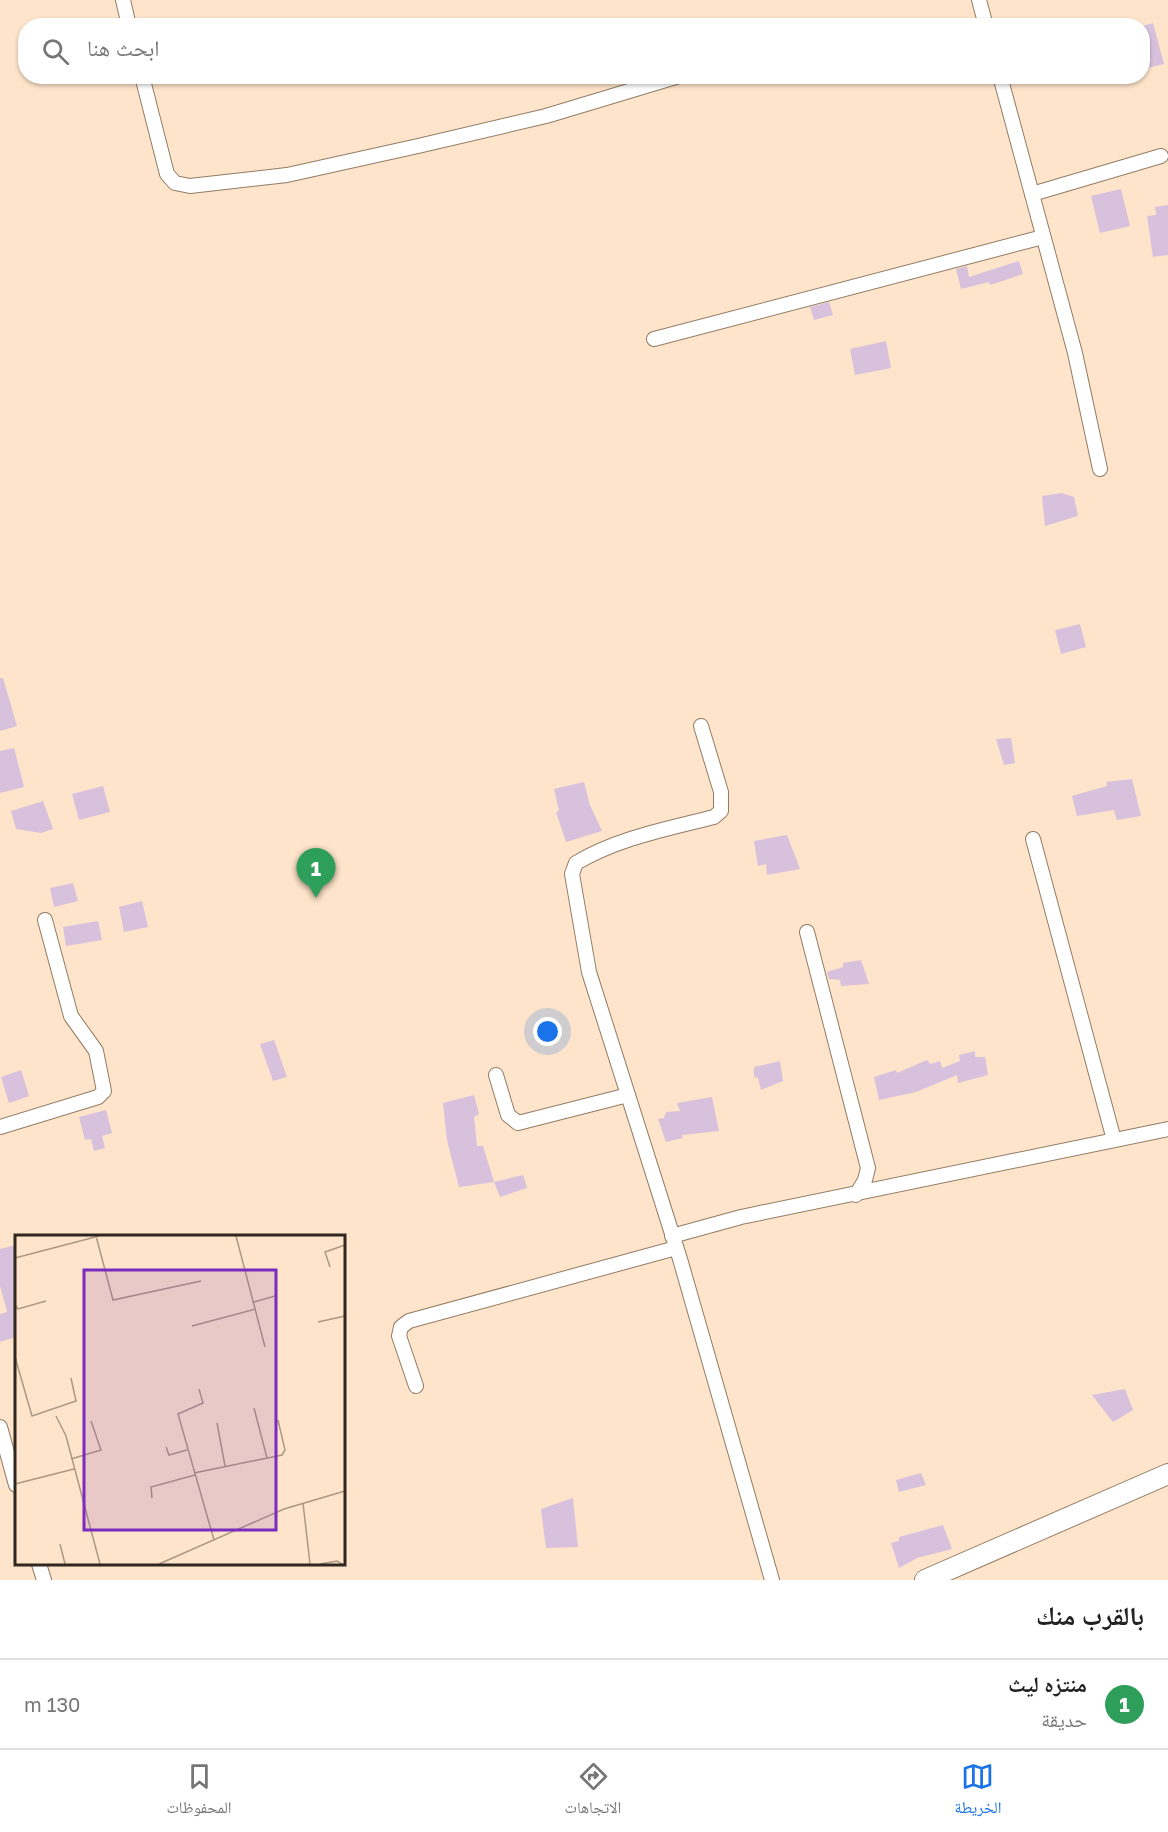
<!DOCTYPE html>
<html lang="ar">
<head>
<meta charset="utf-8">
<style>
  body { margin:0; font-family:"Golos Text","Noto Naskh Arabic",sans-serif; background:#f6f6f6; color:#222; direction:rtl }
  .you { position:absolute; left:548px; top:1032px; width:21px; height:21px; margin:-15px; border:4px solid #fff; border-radius:50%; background:#1a73e8; box-shadow:0 0 0 9px #1a73e833 }
  .badge { display:grid; place-items:center; width:39px; height:39px; border-radius:50%; background:#1a73e8; color:#fff; font-size:20px; font-weight:700 }
  .pin { position:absolute; translate:-50% -50px; filter:drop-shadow(0 2px 3px #0008) }
  .pin::after { content:''; position:absolute; top:32px; width:21px; height:18px; background:inherit; clip-path:polygon(0 0,100% 0,50% 100%) }
  .list { margin:0; padding:0; list-style:none }
  h2 { display:flex; justify-content:space-between; align-items:center; height:78px; margin:0; padding:0 24px; font-size:26px }
  h2 small { font-size:20px; font-weight:400; color:#767676 }
  .list li { display:grid; grid-template-columns:39px 1fr auto; gap:18px; align-items:center; box-sizing:border-box; height:90px; padding:0 24px; border-top:2px solid #e0e0e0 }
  .list b { display:block; font-size:22px; white-space:nowrap }
  .list p { margin:0; font-size:20px; white-space:nowrap; color:#767676 }
  .list em { font-size:20px; font-style:normal; color:#767676 }
  .icon { flex:none; width:33px; height:33px; fill:none; stroke:currentColor; stroke-width:2; stroke-linecap:round; stroke-linejoin:round }
  .map { position:relative; flex:none; width:1168px; height:1580px; overflow:hidden; direction:ltr }
  .search { position:absolute; background:#fff; box-shadow:0 2px 4px #0004; left:18px; right:18px; top:18px; height:66px; display:flex; align-items:center; gap:15px; box-sizing:border-box; padding:0 21px; border-radius:24px; color:#767676; font-size:22px }
  .sheet { height:168px; background:#fff }
  nav { display:flex; justify-content:space-around; align-items:center; box-sizing:border-box; height:84px; border-top:2px solid #e0e0e0; background:#fff; font-size:16px; color:#767676 }
  nav a { display:grid; justify-items:center; gap:3px }
  nav .on { color:#1a73e8 }
  .map>svg:first-child { display:block }
</style>
</head>
<body>
<div class="map">
<svg width="1168" height="1580" viewBox="0 0 1168 1580">
  <rect width="100%" height="100%" fill="#fde4ca"/>
  <g fill="#d8c1dc">
    <polygon points="1153,23 1164,64 1143,69 1143,26"/>
    <polygon points="1121,189 1130,226 1100,233 1091,196"/>
    <polygon points="1168,205 1168,255 1153,257 1147,216 1156,215 1155,207"/>
    <polygon points="1019,261 1023,274 990,285 989,282 961,289 956,269 967,266 969,277"/>
    <polygon points="829,302 833,315 814,320 810,307"/>
    <polygon points="886,341 891,368 855,375 850,349"/>
    <polygon points="1062,493 1074,497 1078,516 1045,526 1042,496"/>
    <polygon points="1080,624 1086,647 1061,654 1055,630"/>
    <polygon points="0,678 3,678 17,726 0,731"/>
    <polygon points="1011,738 1015,763 1004,765 996,739"/>
    <polygon points="14,748 24,787 0,793 0,751"/>
    <polygon points="1132,779 1141,816 1117,820 1114,810 1077,816 1072,796 1107,786 1106,782"/>
    <polygon points="584,782 590,805 602,831 566,842 556,812 559,811 554,789"/>
    <polygon points="103,786 110,812 79,820 72,794"/>
    <polygon points="43,801 53,829 41,833 16,829 11,811"/>
    <polygon points="787,835 800,869 767,875 766,864 758,866 754,841"/>
    <polygon points="73,883 78,901 54,907 50,888"/>
    <polygon points="142,901 148,927 124,932 119,907"/>
    <polygon points="98,921 102,940 66,946 63,927"/>
    <polygon points="861,960 869,984 841,986 840,980 829,979 827,972 843,967 843,963"/>
    <polygon points="274,1040 287,1077 273,1081 260,1044"/>
    <polygon points="975,1051 975,1057 985,1057 988,1075 958,1083 957,1075 916,1092 879,1100 874,1077 896,1070 897,1073 927,1060 930,1064 940,1061 942,1068 960,1061 959,1055"/>
    <polygon points="780,1061 783,1081 761,1090 758,1078 754,1077 754,1067"/>
    <polygon points="21,1070 29,1096 9,1103 1,1077"/>
    <polygon points="474,1095 479,1114 474,1117 477,1146 483,1146 494,1182 459,1187 447,1140 443,1103"/>
    <polygon points="712,1097 719,1131 682,1135 683,1138 666,1142 658,1119 664,1118 666,1112 680,1111 677,1103"/>
    <polygon points="106,1110 112,1133 102,1136 105,1148 94,1151 91,1139 85,1140 79,1117"/>
    <polygon points="523,1175 527,1188 500,1197 494,1182"/>
    <polygon points="16,1245 16,1337 0,1342 0,1314 7,1312 0,1286 0,1249"/>
    <polygon points="1125,1389 1133,1410 1113,1422 1092,1395"/>
    <polygon points="921,1473 926,1485 899,1492 896,1480"/>
    <polygon points="573,1498 578,1547 546,1548 541,1509"/>
    <polygon points="943,1525 952,1549 917,1558 899,1568 891,1543 899,1541 899,1537"/>
  </g>
  <g fill="none" stroke-linecap="round" stroke-linejoin="round">
    <defs>
      <g id="street">
        <polyline points="123,0 129,26"/>
        <polyline points="979,0 986,26"/>
        <polyline points="142,76 167,174 175,183 190,186 287,175 418,146 546,116 679,76"/>
        <polyline points="1000,76 1075,353 1100,469"/>
        <polyline points="1032,194 1161,156"/>
        <polyline points="654,339 1043,237"/>
        <path d="M701,726L721,792V811L714,817C667,829 618,838 576,863L572,874L589,972L680,1259L772,1580"/>
        <polyline points="1033,839 1114,1140"/>
        <polyline points="807,932 868,1168 865,1180 856,1195"/>
        <polyline points="496,1075 508,1115 518,1123 628,1095"/>
        <polyline points="0,1127 98,1097 104,1091 96,1051 71,1016 45,920"/>
        <polyline points="672,1236 741,1217 1168,1129"/>
        <polyline points="416,1386 399,1336 401,1327 409,1321 676,1248"/>
        <polyline points="0,1427 16,1485"/>
        <polyline points="39,1564 44,1580"/>
      </g>
      <polyline id="secondary" points="925,1580 1168,1474"/>
    </defs>
    <use href="#street" stroke="#927c64" stroke-width="16"/>
    <use href="#secondary" stroke="#927c64" stroke-width="22"/>
    <use href="#street" stroke="#fff" stroke-width="14"/>
    <use href="#secondary" stroke="#fff" stroke-width="20"/>
  </g>
  <g transform="translate(15 1235)">
    <rect width="330" height="330" fill="#fde4ca"/>
    <path fill="none" stroke="#ab9885" stroke-width="1.5" d="M81,1L98,65L186,46M221,1L250,112M0,23L84,1M315,32L310,17L330,10M239,67L260,61M0,70L3,74L31,66M303,87L330,81M177,91L241,74M0,122L17,181L61,166L56,143M184,154L188,168L163,179L199,305M239,173L252,223M41,181L51,201L85,329M202,188L210,231M151,212L154,220L172,215M56,224L86,215L76,186M179,238L267,220L270,215L263,185M0,249L59,234M137,263L136,252L180,240M288,268L295,329M45,309L50,329M144,329L269,274L330,256M305,329L322,326L327,329"/>
    <path fill="#7b2cbf" fill-opacity="0.15" stroke="#7b2cbf" stroke-width="3" d="M69,35H261V295H69Z"/>
    <rect width="330" height="330" fill="none" stroke="#30271e" stroke-width="3"/>
  </g>
</svg>
<div class="you"></div>
<div class="pin badge" style="left:316px;top:898px;background:#2e9e5b">1</div>
<div class="search"><svg class="icon" aria-label="search" viewBox="0 0 24 24"><circle cx="10" cy="10" r="6"/><path d="M15 15l6 6"/></svg>ابحث هنا</div>
</div>
<section class="sheet">
<h2>بالقرب منك<small></small></h2>
<ul class="list">
<li><span class="badge" style="background:#2e9e5b">1</span><div><b>منتزه ليث</b><p>حديقة</p></div><em>130 m</em></li>
</ul>
</section>
<nav>
<a class="on"><svg class="icon" aria-label="map" viewBox="0 0 24 24"><path d="M3 6l6-2 6 2 6-2v14l-6 2-6-2-6 2zM9 4v14M15 6v14"/></svg>الخريطة</a>
<a><svg class="icon" aria-label="directions" viewBox="0 0 24 24"><path d="M12 3l9 9-9 9-9-9zM9 14v-3h6M13 9l2 2-2 2"/></svg>الاتجاهات</a>
<a><svg class="icon" aria-label="saved" viewBox="0 0 24 24"><path d="M7 4h10v16l-5-4-5 4z"/></svg>المحفوظات</a>
</nav>
</body>
</html>
